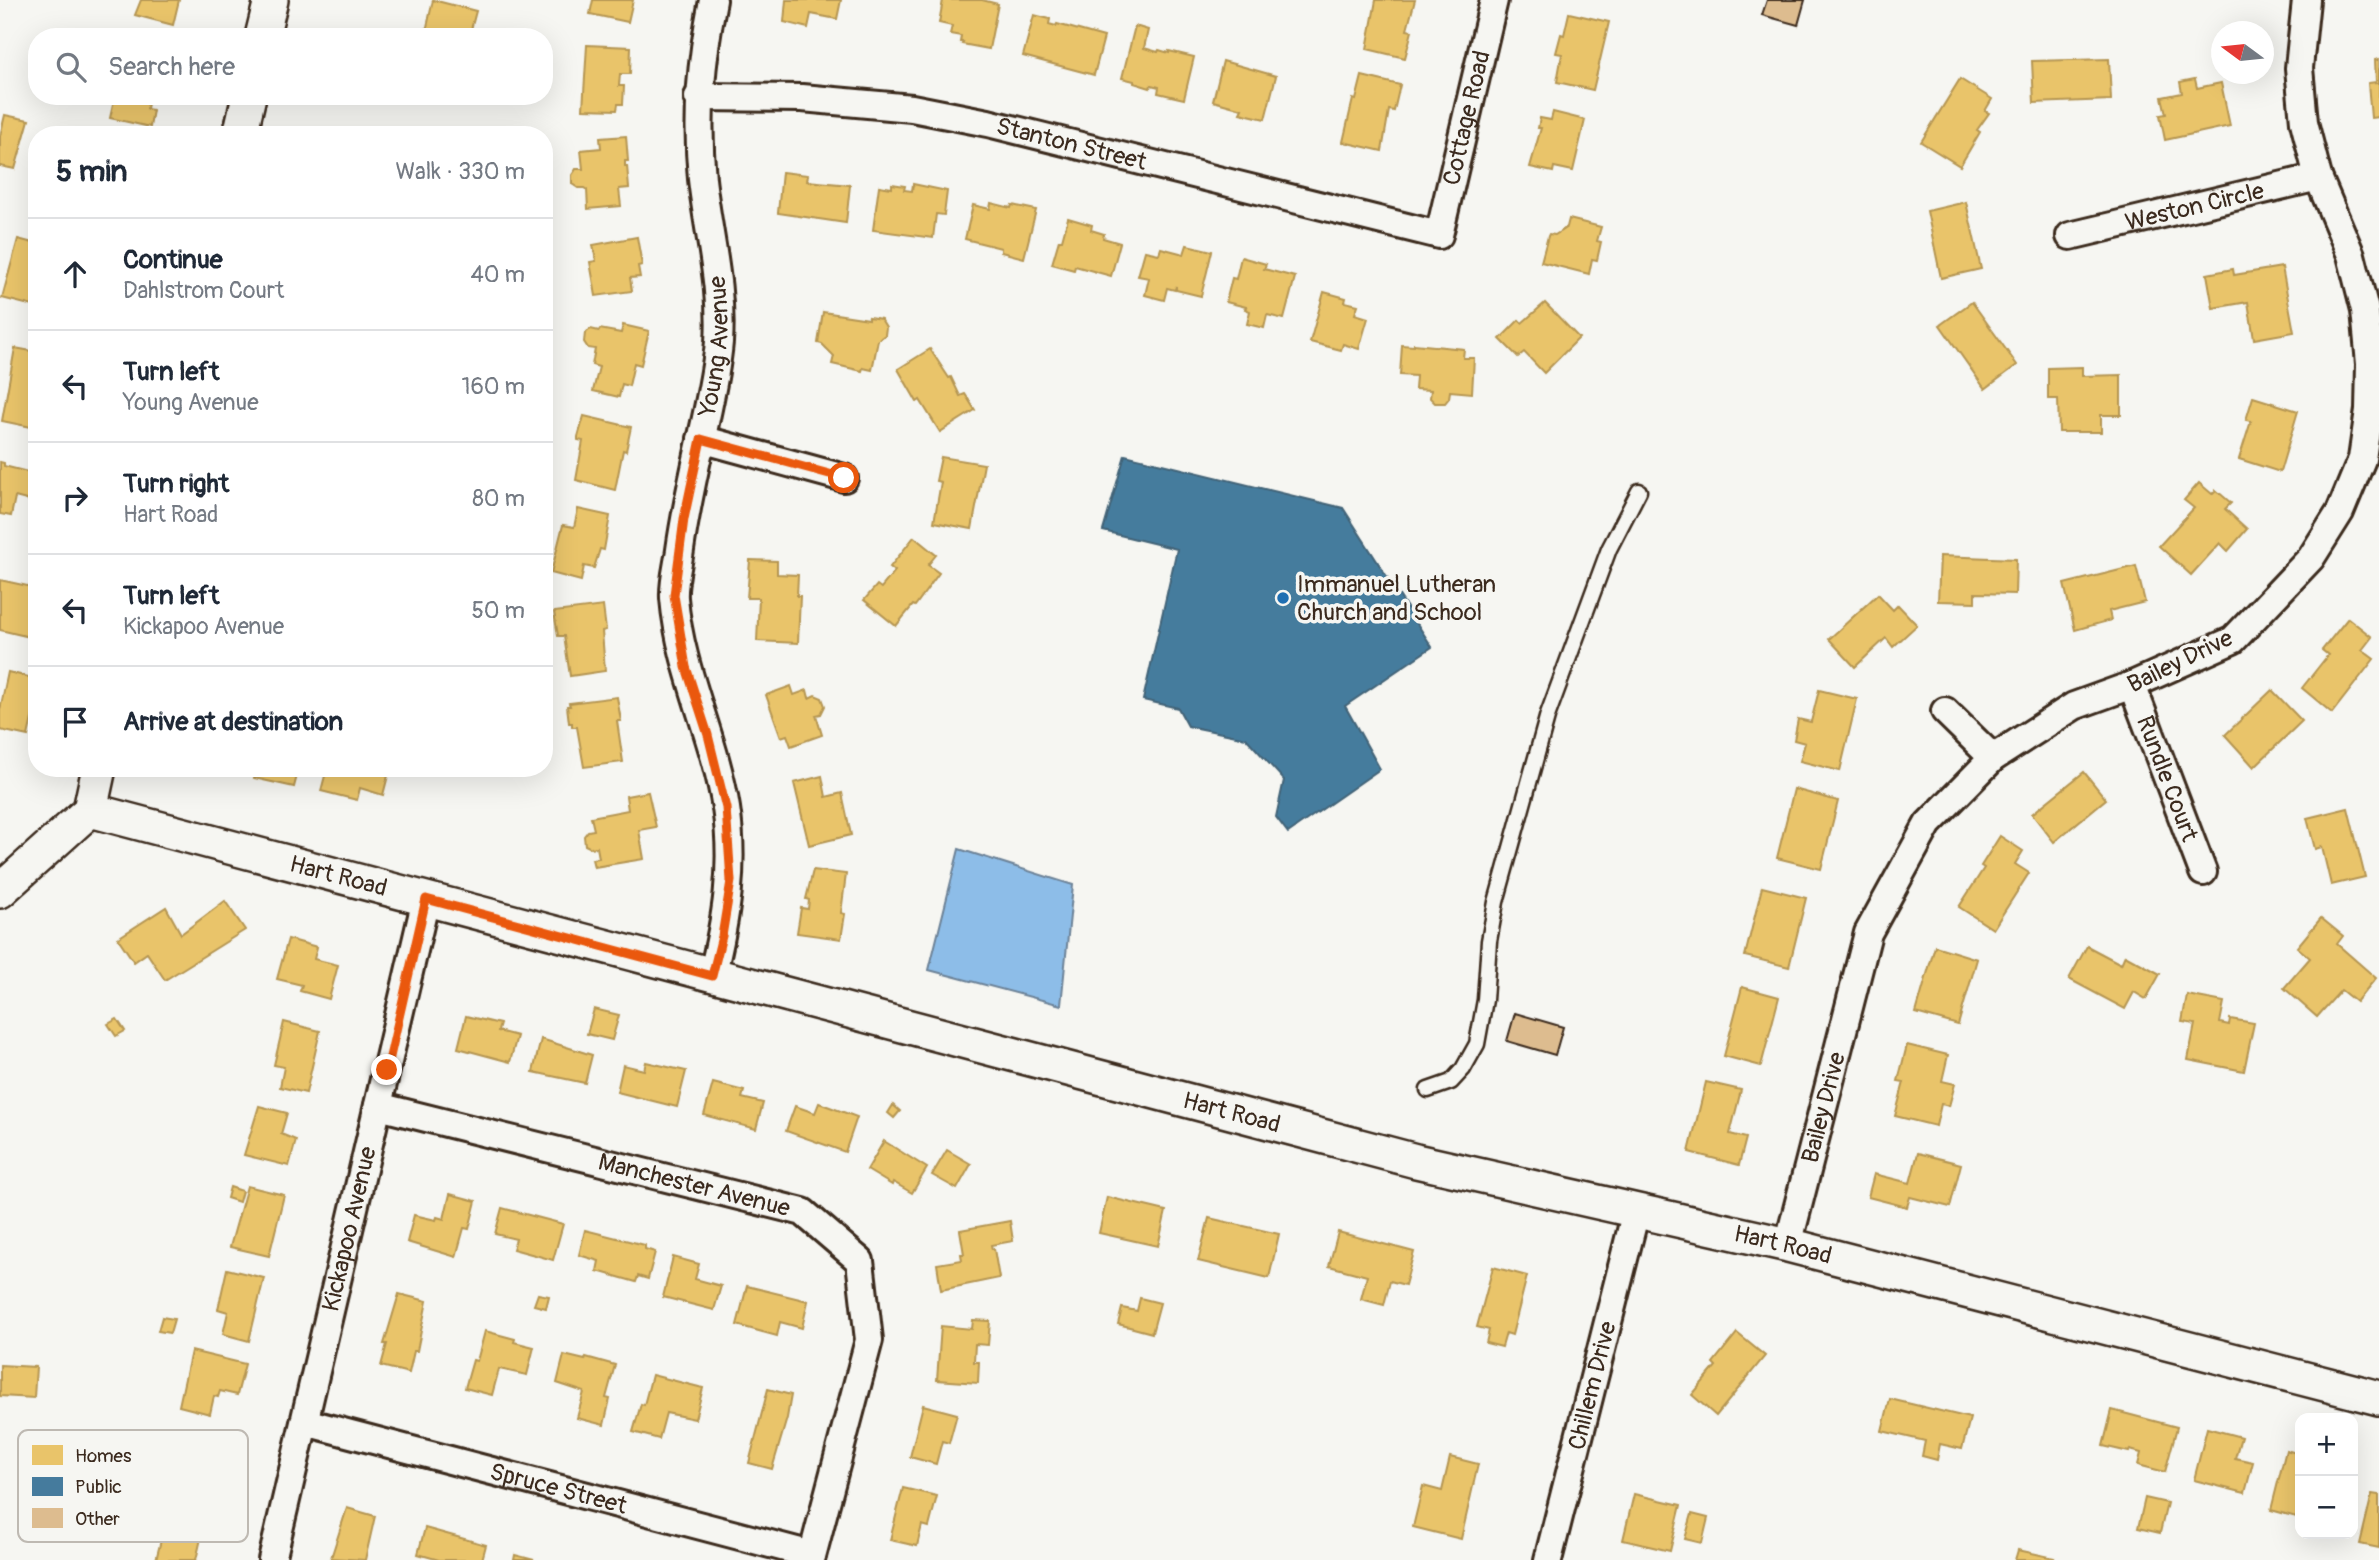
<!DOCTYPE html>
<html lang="en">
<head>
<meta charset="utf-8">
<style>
  body { margin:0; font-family:Pangolin,sans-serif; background:#f6f6f7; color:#1f2937 }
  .controls { position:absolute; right:21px; bottom:21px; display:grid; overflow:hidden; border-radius:14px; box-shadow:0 7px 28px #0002 }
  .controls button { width:63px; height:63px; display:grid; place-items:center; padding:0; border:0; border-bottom:2px solid #e0e1e3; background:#fff; color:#1f2937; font:35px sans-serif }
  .compass { position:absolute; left:2211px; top:21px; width:63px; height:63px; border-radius:50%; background:#fff; box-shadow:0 7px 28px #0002; rotate:285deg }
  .stop { position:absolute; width:21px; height:21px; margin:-16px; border:5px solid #ea580c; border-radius:50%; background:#fff }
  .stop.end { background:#ea580c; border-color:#fff; box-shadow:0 2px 7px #0008 }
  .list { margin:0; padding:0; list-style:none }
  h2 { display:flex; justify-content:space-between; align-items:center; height:91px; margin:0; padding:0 28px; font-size:30px }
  h2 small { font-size:23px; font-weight:400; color:#747a83 }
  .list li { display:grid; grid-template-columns:46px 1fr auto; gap:21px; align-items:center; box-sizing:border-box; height:112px; padding:0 28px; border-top:2px solid #e0e1e3 }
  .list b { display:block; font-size:26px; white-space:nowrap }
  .list p { margin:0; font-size:23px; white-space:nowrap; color:#747a83 }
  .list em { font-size:23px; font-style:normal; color:#747a83 }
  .icon { flex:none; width:38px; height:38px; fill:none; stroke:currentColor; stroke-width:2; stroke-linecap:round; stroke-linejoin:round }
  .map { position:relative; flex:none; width:2379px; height:1560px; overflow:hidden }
  .search { position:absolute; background:#fff; box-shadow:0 7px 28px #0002; left:28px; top:28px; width:525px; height:77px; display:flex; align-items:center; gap:18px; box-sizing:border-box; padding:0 24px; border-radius:28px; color:#747a83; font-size:26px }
  .panel { position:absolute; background:#fff; box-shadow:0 7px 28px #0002; left:28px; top:126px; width:525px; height:651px; border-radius:28px }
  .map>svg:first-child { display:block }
</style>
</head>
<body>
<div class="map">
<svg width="2379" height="1560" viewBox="0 0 2379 1560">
  <rect width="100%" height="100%" fill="#f6f6f2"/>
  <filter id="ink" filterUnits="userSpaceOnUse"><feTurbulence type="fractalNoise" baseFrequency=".0143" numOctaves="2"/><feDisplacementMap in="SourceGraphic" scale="14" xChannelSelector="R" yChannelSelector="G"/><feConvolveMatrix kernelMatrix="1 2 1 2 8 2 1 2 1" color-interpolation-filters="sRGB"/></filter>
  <g filter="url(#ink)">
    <polygon fill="#8dbde8" stroke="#6c8297" stroke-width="2" points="959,849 1073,885 1061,1005 929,970"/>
    <g fill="#e9c46a" stroke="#b59653" stroke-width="2">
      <polygon points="141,0 179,0 173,25 135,15"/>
      <polygon points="433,0 476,11 469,37 452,32 450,37 415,37 416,33 425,36"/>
      <polygon points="593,0 633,0 628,22 590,14"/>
      <polygon points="786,0 841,0 837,19 811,14 808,28 784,22"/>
      <polygon points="943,0 982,0 998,4 989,49 962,44 963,42 960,42 961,36 950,34 952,26 939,23"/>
      <polygon points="1376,0 1415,0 1407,30 1412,31 1405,58 1367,49"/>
      <polygon points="1569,13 1609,22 1593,90 1557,82 1562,54 1556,53 1561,34 1564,35"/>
      <polygon points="1034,15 1050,19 1049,24 1056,26 1057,24 1104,37 1094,75 1023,56"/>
      <polygon points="1135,26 1148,30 1144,48 1158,52 1159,50 1169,53 1169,51 1194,57 1184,99 1158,93 1159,87 1151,85 1150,88 1134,83 1134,81 1122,78"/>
      <polygon points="587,45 631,47 630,74 620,74 619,86 624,86 623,104 618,104 617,110 583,109"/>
      <polygon points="2109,59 2111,100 2034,103 2032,61"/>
      <polygon points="2379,59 2379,117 2371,118 2368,83 2376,82 2375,60"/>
      <polygon points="1223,61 1276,76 1265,119 1240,113 1242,109 1213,101"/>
      <polygon points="1362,76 1400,85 1394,111 1389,110 1382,151 1343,142 1353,99 1356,100"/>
      <polygon points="1960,79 1992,99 1985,111 1989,113 1977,130 1980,132 1960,166 1921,142"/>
      <polygon points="2195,79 2197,88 2221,83 2230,126 2165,140 2160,115 2166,114 2162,97 2182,93 2180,82"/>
      <polygon points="115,96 149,96 147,109 153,110 150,127 110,118"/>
      <polygon points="1553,112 1585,120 1573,171 1554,167 1553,172 1530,167 1541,128 1538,128 1540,118 1551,120"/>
      <polygon points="5,115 29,120 15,169 0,166 0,136"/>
      <polygon points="626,136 628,161 625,161 625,166 627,166 629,188 619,189 621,206 588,209 587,190 584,188 578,188 572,184 572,175 576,169 583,169 581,150 601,148 600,138"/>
      <polygon points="782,172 808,175 807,181 850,185 846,223 778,213"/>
      <polygon points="892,184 905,186 904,190 912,191 913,184 947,191 944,215 936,214 933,238 873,230 879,186 892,188"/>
      <polygon points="1966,202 1981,269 1941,278 1927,211"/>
      <polygon points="991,203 1011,208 1012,205 1036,210 1024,258 1001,252 1001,248 965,239 973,205 990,209"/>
      <polygon points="1068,218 1092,225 1091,230 1104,234 1103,238 1120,243 1111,276 1075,266 1074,270 1052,264 1059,240 1062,240"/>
      <polygon points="1569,219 1601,227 1597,241 1601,242 1597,260 1592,259 1589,274 1541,262 1548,236 1549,234 1555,235 1567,227"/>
      <polygon points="637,237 642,265 638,266 640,277 630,278 632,291 596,296 590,262 596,261 593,245"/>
      <polygon points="18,239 37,244 37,307 2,298"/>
      <polygon points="1187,245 1212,251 1201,296 1176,290 1176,286 1175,290 1167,288 1164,300 1145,295 1149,278 1138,276 1145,251 1159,254 1161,248 1184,254"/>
      <polygon points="1241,257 1266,264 1264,269 1295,277 1284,319 1267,315 1264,328 1247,324 1250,311 1245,309 1246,307 1226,302 1232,278 1236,279"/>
      <polygon points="2282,267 2294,332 2254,339 2248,302 2213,308 2207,274 2233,269 2234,275"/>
      <polygon points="1324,292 1346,298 1345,302 1358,305 1355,314 1368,318 1359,349 1343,344 1341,350 1310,342"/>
      <polygon points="1972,302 2017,365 1985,389 1940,325"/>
      <polygon points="1545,303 1579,338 1544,373 1524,352 1518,357 1500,339 1519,320 1522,323"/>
      <polygon points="823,312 869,319 869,317 881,319 886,327 885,335 878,340 872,370 863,368 862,371 832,364 834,356 822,344 818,343"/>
      <polygon points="623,325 649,331 641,365 634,363 629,386 622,384 619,397 593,391 599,367 592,365 595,349 588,348 584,342 585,333 591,329 599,331 600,329 621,333"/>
      <polygon points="1414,344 1464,349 1463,358 1474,358 1472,393 1450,391 1449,398 1445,403 1435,403 1430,398 1431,390 1415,389 1416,376 1400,375 1402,345 1414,346"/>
      <polygon points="15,348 37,352 36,428 2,421"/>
      <polygon points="930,349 949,378 951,377 960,396 965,394 975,410 940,432 920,400 917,402 898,369"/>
      <polygon points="2082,367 2082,376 2121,375 2121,415 2101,415 2101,432 2059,432 2058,399 2048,399 2048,368"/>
      <polygon points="2253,397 2298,411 2280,472 2239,459 2251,421 2246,420"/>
      <polygon points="584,416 631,427 626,451 623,450 615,490 576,480 583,441 578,440 578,437"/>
      <polygon points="941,457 984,464 972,529 934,522 941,482 936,481"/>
      <polygon points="0,462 4,463 4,466 36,474 30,501 15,497 11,516 0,514"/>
      <polygon points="2199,483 2212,494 2216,490 2231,503 2225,509 2247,529 2228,551 2220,543 2191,575 2159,546 2194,508 2184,500"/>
      <polygon points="578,509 610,516 604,550 600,549 594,568 584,566 581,581 551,573 563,525 574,527"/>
      <polygon points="914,537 936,555 928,565 939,573 915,606 913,605 896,626 864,600 877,585 881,588 895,571 890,567"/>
      <polygon points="1940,556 2016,559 2015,594 1975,593 1975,602 1938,601"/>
      <polygon points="750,560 777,561 777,574 798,575 797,596 800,596 798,643 757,641 759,598 747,598"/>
      <polygon points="2136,566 2145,602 2109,611 2111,620 2075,630 2064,584"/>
      <polygon points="0,580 37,588 37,626 34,638 0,630"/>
      <polygon points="1878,594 1893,610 1898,605 1917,625 1893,647 1886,638 1855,667 1829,639"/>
      <polygon points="603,606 606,630 602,631 605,671 570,676 564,636 558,636 554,612"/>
      <polygon points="2348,618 2372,637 2362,650 2374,659 2332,713 2302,688 2328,655 2322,650"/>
      <polygon points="8,672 37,679 37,696 28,736 0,730 0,710"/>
      <polygon points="791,686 794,695 807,690 809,698 815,695 822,698 825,706 821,714 816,715 822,735 791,746 787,735 781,737 766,695"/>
      <polygon points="1819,690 1857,699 1840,771 1800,761 1805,743 1794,740 1798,719 1811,722"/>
      <polygon points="2272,690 2302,721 2254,767 2225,735"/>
      <polygon points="617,697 621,721 617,721 623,762 584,767 577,727 572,727 572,723 569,723 567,706 570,706 569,703"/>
      <polygon points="256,768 299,768 294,787 254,778"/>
      <polygon points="327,768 390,768 383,795 360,788 357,800 321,791"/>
      <polygon points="2084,772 2106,799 2054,842 2032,814"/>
      <polygon points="822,776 826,797 842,793 851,835 809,845 794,783"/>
      <polygon points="1794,789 1838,801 1821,869 1777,858"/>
      <polygon points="648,792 656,827 639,830 644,859 594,867 592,859 599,858 597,847 591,848 585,845 584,836 588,831 594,830 591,817 628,810 626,796"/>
      <polygon points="2348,808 2365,877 2331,885 2322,847 2315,849 2307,818"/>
      <polygon points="2000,836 2023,851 2015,864 2029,873 1993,929 1959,907 1984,868 1981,866"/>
      <polygon points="813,870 846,874 841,913 845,914 841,939 797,933 801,908 808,909 809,900 806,899"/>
      <polygon points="1762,887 1806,898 1789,967 1745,956"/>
      <polygon points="225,901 245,930 165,980 147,953 134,962 118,938 166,907 181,934"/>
      <polygon points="2321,918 2343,936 2337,944 2376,978 2356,1002 2341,990 2317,1017 2284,988 2310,958 2297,947"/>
      <polygon points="288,939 317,947 314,959 338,965 329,999 300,991 302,985 277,979"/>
      <polygon points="1935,946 1977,959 1958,1025 1916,1013"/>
      <polygon points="2087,946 2121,964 2125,955 2160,974 2146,999 2134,992 2125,1009 2069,979"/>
      <polygon points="1742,987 1779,997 1761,1066 1724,1056"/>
      <polygon points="2187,995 2224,1002 2220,1023 2229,1025 2230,1019 2254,1023 2244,1071 2188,1060 2195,1024 2182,1022"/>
      <polygon points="594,1009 619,1015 612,1040 587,1034"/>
      <polygon points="466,1016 500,1024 498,1031 517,1036 510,1062 458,1048"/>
      <polygon points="117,1019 125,1031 116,1036 108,1024"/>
      <polygon points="284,1022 320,1031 306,1093 280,1087 284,1067 274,1065"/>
      <polygon points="541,1039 592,1055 585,1083 533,1072"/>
      <polygon points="1907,1045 1948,1055 1942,1081 1955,1084 1949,1106 1941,1104 1936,1126 1895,1116 1904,1082 1898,1081"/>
      <polygon points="646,1062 686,1071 677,1107 617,1092 623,1065 644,1070"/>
      <polygon points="1706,1082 1741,1090 1730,1134 1746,1138 1739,1165 1689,1152"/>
      <polygon points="713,1083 744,1091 742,1098 763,1103 756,1129 704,1115"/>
      <polygon points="819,1103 857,1117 845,1152 786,1131 795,1106 815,1113"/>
      <polygon points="893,1105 900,1111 894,1118 888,1113"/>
      <polygon points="259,1106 287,1113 281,1134 296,1140 289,1166 244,1155"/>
      <polygon points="884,1141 927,1168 912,1193 893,1182 892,1185 867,1170"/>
      <polygon points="947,1150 971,1164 957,1189 932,1175"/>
      <polygon points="1918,1153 1961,1164 1950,1207 1910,1197 1907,1207 1868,1197 1874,1174 1910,1183"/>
      <polygon points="247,1186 284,1195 269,1256 230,1247"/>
      <polygon points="230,1187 242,1191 239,1202 227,1198"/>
      <polygon points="450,1194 476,1201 469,1229 464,1228 456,1257 407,1242 414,1215 436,1220 437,1217 444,1219"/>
      <polygon points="1107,1197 1166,1211 1158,1246 1099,1233"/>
      <polygon points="502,1208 563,1224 553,1260 513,1249 516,1239 495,1234"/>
      <polygon points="1209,1218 1279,1234 1269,1278 1198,1261"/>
      <polygon points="1010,1221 1013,1241 991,1245 992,1249 994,1249 999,1278 941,1290 937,1264 962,1260 961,1254 964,1254 960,1230"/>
      <polygon points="585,1230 645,1245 645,1249 655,1252 648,1279 638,1276 636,1282 597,1271 599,1261 579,1255"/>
      <polygon points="1338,1232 1414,1252 1405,1285 1390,1281 1384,1305 1361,1299 1367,1276 1329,1266"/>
      <polygon points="673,1257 699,1264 695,1279 721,1286 714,1310 663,1297"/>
      <polygon points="1493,1267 1527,1276 1512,1335 1506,1333 1502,1347 1486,1343 1489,1330 1477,1327"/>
      <polygon points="227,1269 264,1278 249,1341 223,1334 228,1312 218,1309"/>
      <polygon points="747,1286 808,1301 802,1328 780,1322 777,1336 737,1325"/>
      <polygon points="399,1294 427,1301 417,1351 414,1351 409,1373 381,1366 387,1344 384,1344"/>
      <polygon points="538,1294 549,1296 546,1308 534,1305"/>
      <polygon points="1140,1298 1160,1303 1152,1333 1118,1324 1122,1308 1137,1311"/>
      <polygon points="162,1317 174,1319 170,1333 158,1331"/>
      <polygon points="973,1320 990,1321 988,1345 975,1344 974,1362 979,1362 978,1383 937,1380 941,1326 972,1329"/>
      <polygon points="485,1331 515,1339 514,1342 534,1347 527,1375 499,1369 492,1395 465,1388 473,1360 477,1361"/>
      <polygon points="1737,1333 1765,1356 1716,1416 1692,1395 1716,1366 1713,1363"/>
      <polygon points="191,1351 245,1364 237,1395 220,1391 218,1397 214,1396 210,1414 179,1406"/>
      <polygon points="564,1355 585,1360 586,1357 615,1365 606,1398 610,1399 604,1425 577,1418 584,1392 557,1383"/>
      <polygon points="0,1365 36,1367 34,1398 0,1396"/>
      <polygon points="652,1375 703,1388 695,1419 666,1413 659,1439 633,1432 641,1404 644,1405"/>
      <polygon points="768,1389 791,1395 787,1418 772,1469 749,1463"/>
      <polygon points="1890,1399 1970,1418 1962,1449 1940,1444 1937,1460 1922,1456 1925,1441 1882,1431"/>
      <polygon points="923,1405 957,1414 949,1443 942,1441 936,1464 910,1457"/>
      <polygon points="2112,1410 2177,1427 2165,1472 2138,1465 2141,1453 2130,1450 2129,1452 2103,1446"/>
      <polygon points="2207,1428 2241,1437 2235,1458 2253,1462 2245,1493 2194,1480"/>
      <polygon points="2286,1450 2300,1454 2300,1518 2271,1510"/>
      <polygon points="1450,1457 1478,1464 1461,1539 1413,1527 1423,1486 1442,1491"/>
      <polygon points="903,1488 937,1496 929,1527 922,1525 917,1546 890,1540"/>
      <polygon points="1634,1494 1681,1505 1670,1551 1623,1540"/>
      <polygon points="2372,1494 2379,1495 2379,1548 2360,1544"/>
      <polygon points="2145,1498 2167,1503 2160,1533 2138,1528"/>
      <polygon points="347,1508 375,1516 365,1560 331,1558"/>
      <polygon points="1692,1514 1708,1518 1702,1543 1685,1539"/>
      <polygon points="166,1520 203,1530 196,1560 156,1560"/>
      <polygon points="425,1528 486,1545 482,1560 439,1560 418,1554"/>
      <polygon points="2018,1550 2054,1558 2053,1560 2015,1560"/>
      <polygon points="515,1555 534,1560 514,1560"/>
    </g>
    <polygon fill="#457b9d" stroke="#426377" stroke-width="2" points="1125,455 1343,508 1432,647 1345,706 1380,769 1288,833 1276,817 1284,780 1246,738 1188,726 1178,708 1143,700 1177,549 1103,531"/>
    <g fill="#ddbc8f" stroke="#3b2a1e" stroke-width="2">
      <polygon points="1767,0 1805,0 1798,25 1762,15"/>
      <polygon points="1515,1013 1563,1027 1555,1055 1507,1041"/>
    </g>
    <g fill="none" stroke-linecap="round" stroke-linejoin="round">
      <defs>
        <polyline id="service" points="1428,1090 1451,1082 1463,1069 1477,1044 1485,1000 1489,941 1496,902 1548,714 1609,549 1639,491"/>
        <g id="minor">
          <path id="s1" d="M698,97L802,98L912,108L988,123L1439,235L1494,0"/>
          <path id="s2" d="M2070,236L2318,177"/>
          <polyline points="701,439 844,478"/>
          <path id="s3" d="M2132,685L2203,872"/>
          <polyline points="1945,711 1993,758"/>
          <path id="s4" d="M712,976C726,920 735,866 726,808C715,737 680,671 674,598C673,583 678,565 680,550C685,514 693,477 701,441C708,408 716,376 719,342C723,287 708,233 702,179C696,117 701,61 713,0"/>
          <path id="s5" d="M378,1106L803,1212L860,1261L869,1340L811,1560"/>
          <path id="s6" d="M1788,1245L1868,933L1928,824L1993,758L2074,706L2132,685L2233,640L2311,558L2340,512L2362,459L2369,410L2370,364L2365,310L2351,255L2318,177L2304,122L2299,68L2306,0"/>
          <path id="s7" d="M305,1422L812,1555"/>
          <path id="s8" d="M272,1560L426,899"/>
          <path id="s9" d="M1548,1560L1636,1211"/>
        </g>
        <g id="tertiary">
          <polyline points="262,37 271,0"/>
          <polyline points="240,135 249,96"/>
          <path id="s10" d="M90,810L1416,1161L1788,1245L2379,1398"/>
          <polyline points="0,891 90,810 99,768"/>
        </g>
      </defs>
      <use href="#service" stroke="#3b2a1e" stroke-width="19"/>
      <use href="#minor" stroke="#3b2a1e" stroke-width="32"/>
      <use href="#tertiary" stroke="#3b2a1e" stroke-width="38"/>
      <use href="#service" stroke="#f6f6f2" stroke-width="14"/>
      <use href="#minor" stroke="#f6f6f2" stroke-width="26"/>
      <use href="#tertiary" stroke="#f6f6f2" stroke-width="33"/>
    </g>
  </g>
  <g fill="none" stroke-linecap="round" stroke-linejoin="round" filter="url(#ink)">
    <polyline stroke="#ea580c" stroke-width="9" points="387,1070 426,899 712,976 722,936 731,881 726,808 708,735 686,667 674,595 684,519 701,439 844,478"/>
  </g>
  <circle fill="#1f6fb2" stroke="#f6f6f2" stroke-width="2.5" cx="1283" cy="598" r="7"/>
  <g text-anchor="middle" stroke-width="7" stroke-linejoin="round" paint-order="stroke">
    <g font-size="24" fill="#3b2a1e" stroke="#f6f6f2">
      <text dy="8" stroke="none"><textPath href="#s1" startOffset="877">Cottage Road</textPath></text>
      <text dy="8" stroke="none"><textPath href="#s1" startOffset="378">Stanton Street</textPath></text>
      <text dy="8" stroke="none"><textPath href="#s2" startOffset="128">Weston Circle</textPath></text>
      <text dy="8" stroke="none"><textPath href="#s4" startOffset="642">Young Avenue</textPath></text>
      <text transform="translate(2180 661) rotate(-26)" y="8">Bailey Drive</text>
      <text dy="8" stroke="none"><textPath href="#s3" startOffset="100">Rundle Court</textPath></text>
      <text dy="8" stroke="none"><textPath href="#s10" startOffset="257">Hart Road</textPath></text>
      <text dy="8" stroke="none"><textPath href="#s6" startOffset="142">Bailey Drive</textPath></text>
      <text dy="8" stroke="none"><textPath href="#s10" startOffset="1181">Hart Road</textPath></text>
      <text dy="8" stroke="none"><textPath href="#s5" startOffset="326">Manchester Avenue</textPath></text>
      <text dy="8" stroke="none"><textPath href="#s8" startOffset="340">Kickapoo Avenue</textPath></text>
      <text dy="8" stroke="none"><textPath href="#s10" startOffset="1748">Hart Road</textPath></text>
      <text dy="8" stroke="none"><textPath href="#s9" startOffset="180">Chillem Drive</textPath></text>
      <text dy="8" stroke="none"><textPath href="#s7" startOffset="262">Spruce Street</textPath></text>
    </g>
    <g font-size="24" fill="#3b2a1e" stroke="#f6f6f2" text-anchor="start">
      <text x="1297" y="592">Immanuel Lutheran<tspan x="1297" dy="28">Church and School</tspan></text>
    </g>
  </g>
  <rect x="18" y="1430" width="230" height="112" rx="10" fill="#f6f6f2" stroke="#beb9b2" stroke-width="2"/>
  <rect x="32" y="1445" width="31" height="20" fill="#e9c46a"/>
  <rect x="32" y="1477" width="31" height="19" fill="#457b9d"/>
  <rect x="32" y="1508" width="31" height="20" fill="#ddbc8f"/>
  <g font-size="19" fill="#3b2a1e">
    <text x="75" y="1462">Homes</text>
    <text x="75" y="1493">Public</text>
    <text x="75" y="1525">Other</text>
  </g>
</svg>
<div class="controls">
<button>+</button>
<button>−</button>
</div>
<svg class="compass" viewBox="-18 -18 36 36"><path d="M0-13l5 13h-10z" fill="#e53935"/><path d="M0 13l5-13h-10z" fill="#747a83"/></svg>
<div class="stop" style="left:844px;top:478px"></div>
<div class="stop end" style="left:387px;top:1070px"></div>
<div class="search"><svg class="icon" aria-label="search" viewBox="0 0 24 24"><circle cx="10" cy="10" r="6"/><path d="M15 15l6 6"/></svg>Search here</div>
<section class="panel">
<h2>5 min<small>Walk · 330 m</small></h2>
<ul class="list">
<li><svg class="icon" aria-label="ahead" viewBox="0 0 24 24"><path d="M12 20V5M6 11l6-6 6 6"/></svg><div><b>Continue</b><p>Dahlstrom Court</p></div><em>40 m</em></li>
<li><svg class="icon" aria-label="left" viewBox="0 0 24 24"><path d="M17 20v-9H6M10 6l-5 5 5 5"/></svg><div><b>Turn left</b><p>Young Avenue</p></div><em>160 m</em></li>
<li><svg class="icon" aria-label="right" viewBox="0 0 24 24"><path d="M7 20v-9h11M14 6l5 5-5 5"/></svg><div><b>Turn right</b><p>Hart Road</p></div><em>80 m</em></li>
<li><svg class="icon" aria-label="left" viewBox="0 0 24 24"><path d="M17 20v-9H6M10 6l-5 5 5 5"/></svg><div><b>Turn left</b><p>Kickapoo Avenue</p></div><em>50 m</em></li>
<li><svg class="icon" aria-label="arrive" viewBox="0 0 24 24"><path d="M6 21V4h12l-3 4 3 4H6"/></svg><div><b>Arrive at destination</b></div></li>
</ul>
</section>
</div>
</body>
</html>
